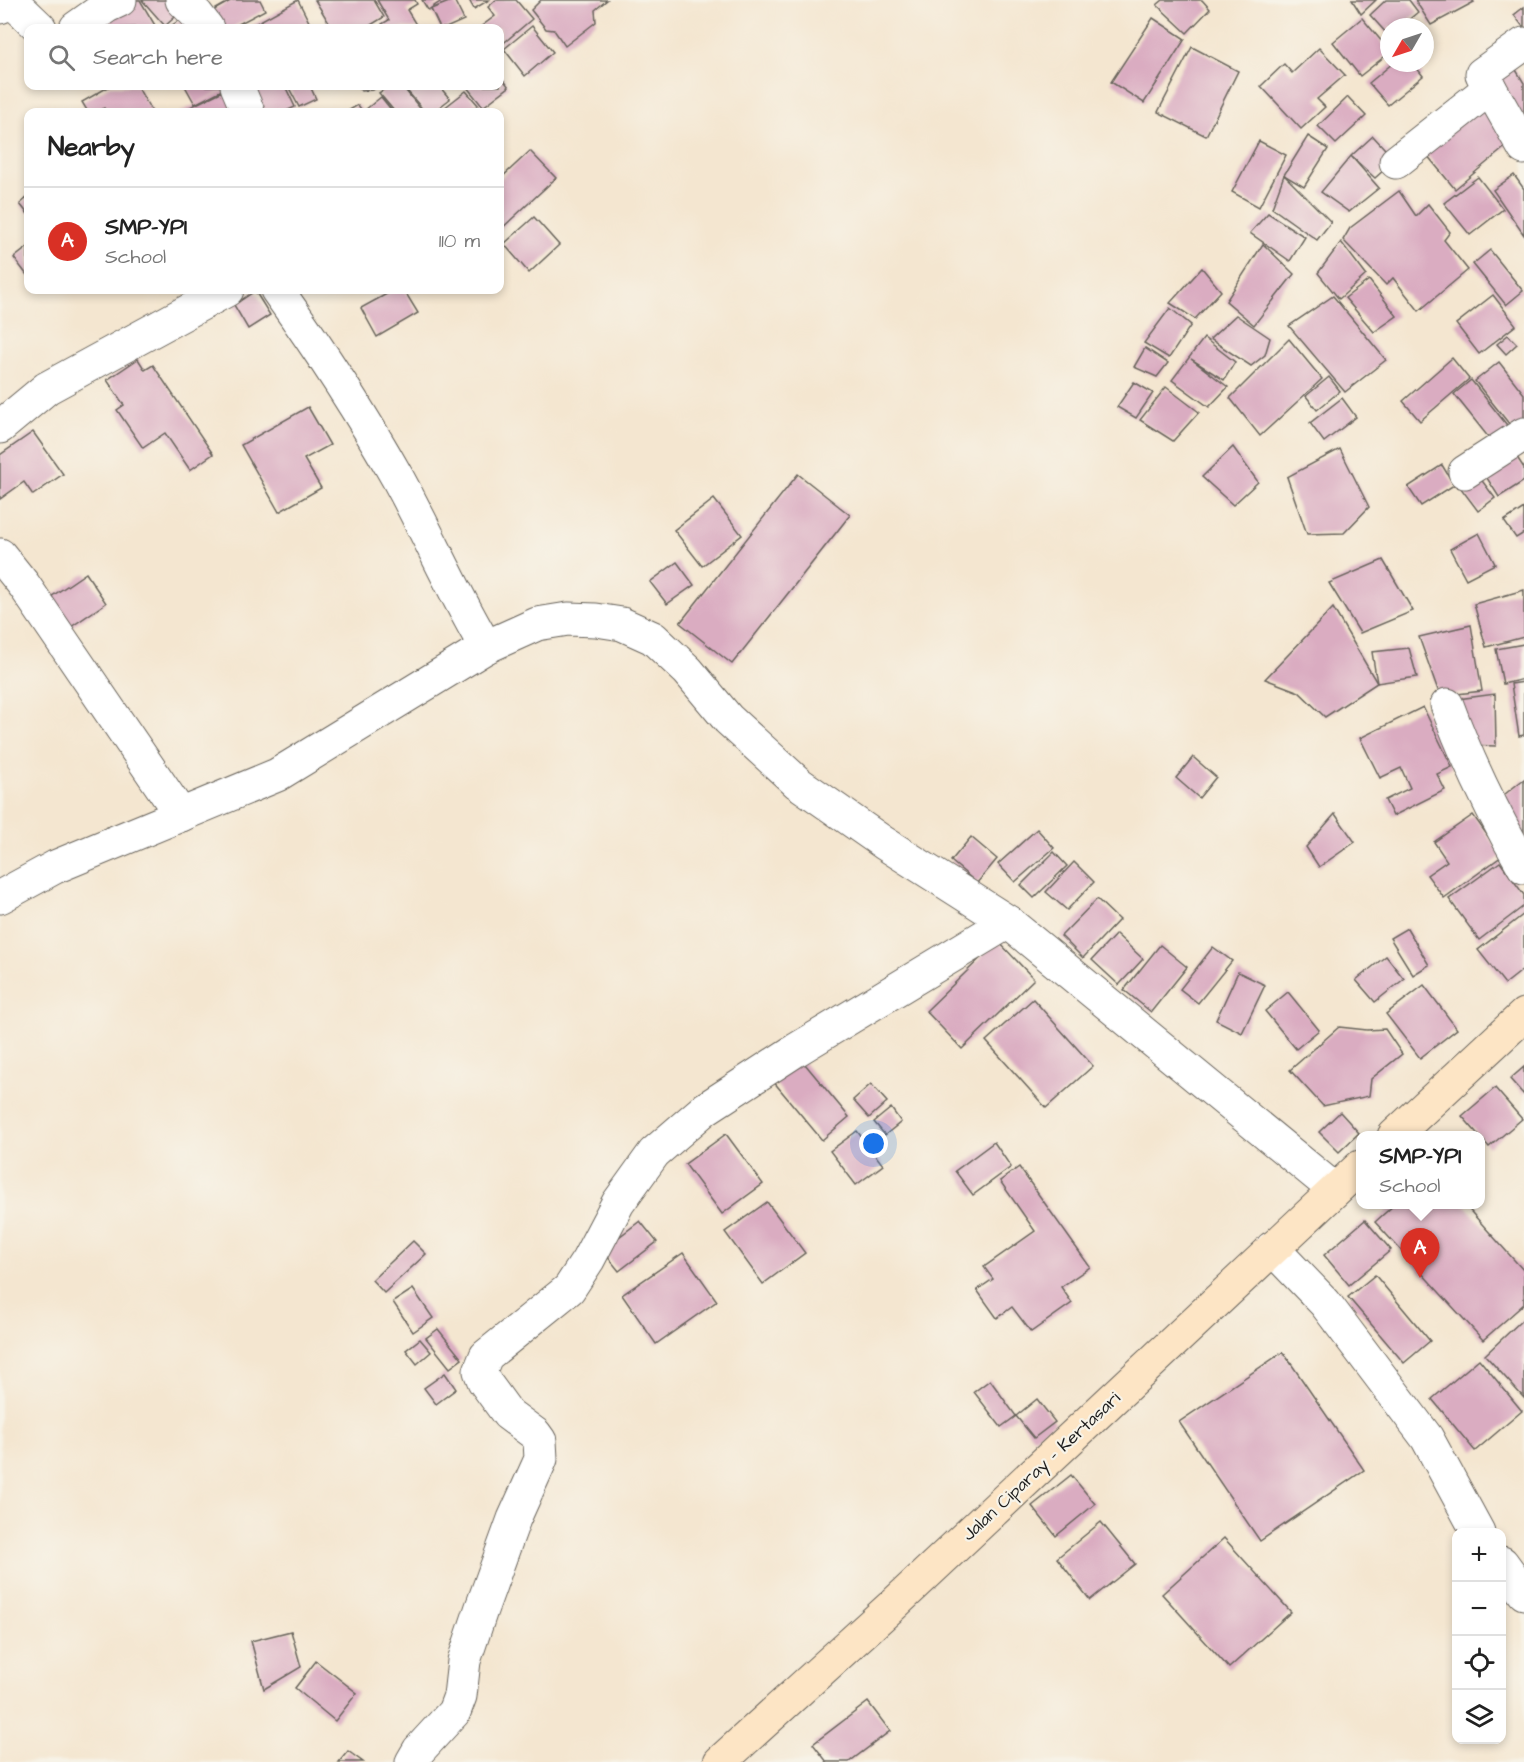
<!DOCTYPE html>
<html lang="en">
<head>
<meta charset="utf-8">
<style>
  body { margin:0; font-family:"Architects Daughter",sans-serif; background:#f6f6f6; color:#222 }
  .controls { position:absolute; right:18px; bottom:18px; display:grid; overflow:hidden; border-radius:12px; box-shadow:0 3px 9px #0003 }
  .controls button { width:54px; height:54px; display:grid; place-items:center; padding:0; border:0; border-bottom:2px solid #e0e0e0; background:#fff; color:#222; font:30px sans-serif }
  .compass { position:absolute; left:1380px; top:18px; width:54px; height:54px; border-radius:50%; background:#fff; box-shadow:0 3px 9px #0003; rotate:231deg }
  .you { position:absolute; left:874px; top:1144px; width:21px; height:21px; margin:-15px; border:4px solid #fff; border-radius:50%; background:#1a73e8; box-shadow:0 0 0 9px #1a73e833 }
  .badge { display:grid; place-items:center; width:39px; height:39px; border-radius:50%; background:#d93025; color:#fff; font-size:20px; font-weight:700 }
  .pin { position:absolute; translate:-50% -50px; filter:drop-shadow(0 2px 3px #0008) }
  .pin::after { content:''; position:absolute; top:32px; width:21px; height:18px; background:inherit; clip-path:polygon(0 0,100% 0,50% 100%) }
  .popup { position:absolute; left:1356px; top:1131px; width:129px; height:78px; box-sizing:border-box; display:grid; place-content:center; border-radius:12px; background:#fff; filter:drop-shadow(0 2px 4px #0005); font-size:20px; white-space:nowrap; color:#767676 }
  .popup b { font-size:22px; color:#222 }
  .popup::after { content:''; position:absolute; left:50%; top:100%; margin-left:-12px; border:12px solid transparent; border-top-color:#fff }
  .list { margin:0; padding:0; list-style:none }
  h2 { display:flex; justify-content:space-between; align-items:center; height:78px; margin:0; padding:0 24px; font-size:26px }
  h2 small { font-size:20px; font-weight:400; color:#767676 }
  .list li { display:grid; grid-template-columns:39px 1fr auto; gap:18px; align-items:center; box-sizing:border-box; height:108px; padding:0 24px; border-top:2px solid #e0e0e0 }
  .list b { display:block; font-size:22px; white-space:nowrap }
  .list p { margin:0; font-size:20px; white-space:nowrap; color:#767676 }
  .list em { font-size:20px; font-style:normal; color:#767676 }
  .icon { flex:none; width:33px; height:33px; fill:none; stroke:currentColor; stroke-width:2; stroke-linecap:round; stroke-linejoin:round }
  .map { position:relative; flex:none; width:1524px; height:1762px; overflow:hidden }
  .search { position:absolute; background:#fff; box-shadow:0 3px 9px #0003; left:24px; top:24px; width:480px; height:66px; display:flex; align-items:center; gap:15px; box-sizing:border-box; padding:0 21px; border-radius:12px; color:#767676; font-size:22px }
  .panel { position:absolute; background:#fff; box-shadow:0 3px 9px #0003; left:24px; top:108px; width:480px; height:186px; border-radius:12px }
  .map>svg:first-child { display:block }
</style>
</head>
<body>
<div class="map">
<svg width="1524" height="1762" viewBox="0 0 1524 1762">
  <rect width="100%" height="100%" fill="#f7f3e8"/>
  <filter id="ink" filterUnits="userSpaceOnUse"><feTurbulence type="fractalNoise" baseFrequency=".0167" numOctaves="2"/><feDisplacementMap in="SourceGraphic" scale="12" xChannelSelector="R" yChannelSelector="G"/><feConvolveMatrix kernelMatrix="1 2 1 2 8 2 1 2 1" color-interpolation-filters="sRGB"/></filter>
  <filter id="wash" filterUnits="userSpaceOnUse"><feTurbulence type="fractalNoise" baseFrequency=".008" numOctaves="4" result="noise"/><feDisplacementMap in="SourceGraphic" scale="24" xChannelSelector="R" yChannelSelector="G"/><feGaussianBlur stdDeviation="1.35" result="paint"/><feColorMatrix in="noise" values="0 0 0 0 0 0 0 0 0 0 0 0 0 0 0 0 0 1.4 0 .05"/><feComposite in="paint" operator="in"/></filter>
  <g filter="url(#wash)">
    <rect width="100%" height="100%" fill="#f4e6d0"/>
    <g id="blocks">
      <g fill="#daacc1">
        <polygon points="134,0 140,0 156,27 101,28"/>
        <polygon points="142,0 174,0 183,10 165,26"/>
        <polygon points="232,0 260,0 265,10 231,28 214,28 207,14"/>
        <polygon points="298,0 309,22 297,28 252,28 251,26"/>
        <polygon points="315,0 374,0 384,17 366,28 332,28"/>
        <polygon points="377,0 415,0 417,4 407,10 418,28 384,28 382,24 389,20"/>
        <polygon points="422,0 443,0 428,10"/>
        <polygon points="454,0 464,20 446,28 440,28 431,9"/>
        <polygon points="469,0 489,0 474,9"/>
        <polygon points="496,0 516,0 532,19 500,46 500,28 479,28 495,16 488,7"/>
        <polygon points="541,0 607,0 595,10 596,22 565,46 554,30 546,29 531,10"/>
        <polygon points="1163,0 1202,0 1210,9 1187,33 1157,5"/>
        <polygon points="1352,0 1376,0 1361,14"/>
        <polygon points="1386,0 1409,0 1418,12 1400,27 1389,27 1389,36 1370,15"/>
        <polygon points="1415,0 1472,0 1474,2 1431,25"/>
        <polygon points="1524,7 1524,28 1514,15"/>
        <polygon points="187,15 197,28 168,28"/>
        <polygon points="1153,18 1185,39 1144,103 1111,82"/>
        <polygon points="1362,18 1389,50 1389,53 1360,76 1333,42"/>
        <polygon points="532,26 553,52 525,76 504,49"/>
        <polygon points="1192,47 1238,71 1206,136 1158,112"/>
        <polygon points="1319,48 1345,75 1317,99 1325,107 1301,129 1261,86 1284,64 1292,73"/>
        <polygon points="1510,60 1524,83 1524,119 1488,74"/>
        <polygon points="1393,63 1413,63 1423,76 1388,105 1369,83"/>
        <polygon points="500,75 509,87 483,107 466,86 500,86"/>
        <polygon points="110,86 137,86 152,112 106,112 104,108 96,112 88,112 82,102"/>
        <polygon points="185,86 224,86 226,88 195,104"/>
        <polygon points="242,86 285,86 295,107 284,112 256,112"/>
        <polygon points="288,86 310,86 316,99 299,107"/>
        <polygon points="358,86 378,86 373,90 361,91"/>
        <polygon points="389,86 402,86 423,112 395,112 379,93"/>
        <polygon points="403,86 439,86 450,99 433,112 425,112"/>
        <polygon points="225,90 237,112 180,112"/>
        <polygon points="466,91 478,105 469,112 439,112"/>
        <polygon points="381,97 393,112 367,112 365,110"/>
        <polygon points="1348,97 1366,116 1336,144 1318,126"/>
        <polygon points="1479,104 1509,144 1455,189 1422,149"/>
        <polygon points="358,105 363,112 346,112"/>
        <polygon points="1308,136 1328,149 1304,187 1284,175"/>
        <polygon points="1373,136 1395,160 1375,178 1351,156 1379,188 1349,212 1321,192 1351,156"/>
        <polygon points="1259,141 1286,155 1259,207 1232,192"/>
        <polygon points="530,151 556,178 500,230 500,179"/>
        <polygon points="1284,175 1331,222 1317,240 1272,208"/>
        <polygon points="1514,175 1524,189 1524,235 1493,190"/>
        <polygon points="1478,177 1503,209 1470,235 1444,203"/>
        <polygon points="1399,191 1416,216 1428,204 1450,232 1444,240 1468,270 1419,311 1393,278 1386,285 1343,240 1350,228"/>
        <polygon points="28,197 28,214 20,204"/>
        <polygon points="1268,213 1305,237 1290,261 1250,233"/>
        <polygon points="534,217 559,245 529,273 504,244"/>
        <polygon points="1341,242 1366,275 1339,299 1318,273"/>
        <polygon points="1263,244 1294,274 1254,325 1226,301"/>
        <polygon points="28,247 28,274 27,275 14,258"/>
        <polygon points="1490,250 1523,291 1506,305 1473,264"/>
        <polygon points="1202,268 1221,291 1195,319 1170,303"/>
        <polygon points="1369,280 1397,316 1374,332 1345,298"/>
        <polygon points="394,290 404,290 418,313 377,337 361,308"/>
        <polygon points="255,291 270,315 248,329 234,305"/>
        <polygon points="1493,295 1516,325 1479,354 1456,324"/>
        <polygon points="1333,296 1386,360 1345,392 1289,326"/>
        <polygon points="1170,308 1191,325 1169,358 1144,343"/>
        <polygon points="1236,315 1270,338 1265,355 1251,366 1210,339"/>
        <polygon points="1508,335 1517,344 1506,354 1497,344"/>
        <polygon points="1204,338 1235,362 1224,380 1191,359 1228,387 1209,407 1172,380"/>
        <polygon points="1289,339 1322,379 1260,436 1230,398"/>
        <polygon points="1145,348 1168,363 1157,377 1134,367"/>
        <polygon points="1452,358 1469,379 1420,421 1403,401"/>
        <polygon points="138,359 145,370 153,365 213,454 190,470 165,433 143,448 117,410 124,405 107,380"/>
        <polygon points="1499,362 1524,394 1524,431 1518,435 1475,381"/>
        <polygon points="1329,377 1340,391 1317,410 1306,396"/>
        <polygon points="1471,380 1514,434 1497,448 1454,394"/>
        <polygon points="1134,382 1153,393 1136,418 1117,407"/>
        <polygon points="1166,387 1199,412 1173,441 1140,420"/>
        <polygon points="1342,398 1356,417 1324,442 1310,423"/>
        <polygon points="308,407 330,445 304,459 321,488 279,512 241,445"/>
        <polygon points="33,432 63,474 33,495 24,482 0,499 0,455"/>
        <polygon points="1233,447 1258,482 1233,505 1202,477"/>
        <polygon points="1511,448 1524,468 1524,481 1499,497 1480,467"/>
        <polygon points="1340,449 1369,507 1344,533 1307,534 1287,477"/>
        <polygon points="1442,465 1454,485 1421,506 1408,487"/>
        <polygon points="1474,470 1495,498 1478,511 1457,483"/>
        <polygon points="798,474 850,515 732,664 680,623"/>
        <polygon points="714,499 742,535 702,566 674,530"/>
        <polygon points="1524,508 1524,533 1516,538 1504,521"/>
        <polygon points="1479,533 1495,564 1466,579 1450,549"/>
        <polygon points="1383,560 1413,611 1360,633 1329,583"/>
        <polygon points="677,562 694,585 667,604 650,582"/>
        <polygon points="86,573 106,603 65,631 45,601"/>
        <polygon points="1524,590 1524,637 1486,647 1474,604"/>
        <polygon points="1333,608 1377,683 1325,717 1299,692 1265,679"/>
        <polygon points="1471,625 1482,691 1440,696 1419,637"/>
        <polygon points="1524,644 1524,679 1503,684 1496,649"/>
        <polygon points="1409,648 1417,677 1377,683 1372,652"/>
        <polygon points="1524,682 1524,735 1519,736 1511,684"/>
        <polygon points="1495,694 1496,746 1468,745 1458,699"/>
        <polygon points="1423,707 1452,767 1437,774 1445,790 1393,816 1385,800 1410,788 1401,768 1380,778 1360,738"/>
        <polygon points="1193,757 1216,777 1199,798 1176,778"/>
        <polygon points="1524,779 1524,838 1495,802"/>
        <polygon points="1335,814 1355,842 1319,867 1306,847"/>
        <polygon points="1473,815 1502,856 1444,898 1427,875 1447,861 1434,842"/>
        <polygon points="1037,829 1054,848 1015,882 998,864"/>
        <polygon points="971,837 997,859 977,883 951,861"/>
        <polygon points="1054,852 1067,866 1034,898 1021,885"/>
        <polygon points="1074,862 1094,882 1067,910 1046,892"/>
        <polygon points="1500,862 1524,895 1524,906 1479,940 1449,899"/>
        <polygon points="1097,899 1119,920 1083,958 1061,936"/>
        <polygon points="1524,914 1524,969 1505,984 1478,950"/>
        <polygon points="1407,928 1429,965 1413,975 1390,938"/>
        <polygon points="1116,934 1143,959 1119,985 1092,960"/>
        <polygon points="998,941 1034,979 962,1049 926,1011"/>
        <polygon points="1160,945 1187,967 1151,1012 1124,990"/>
        <polygon points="1213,947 1232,961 1198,1003 1180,989"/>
        <polygon points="1386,956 1404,979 1375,1002 1356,980"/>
        <polygon points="1238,972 1265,985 1242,1033 1216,1020"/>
        <polygon points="1424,985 1457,1029 1420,1058 1386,1014"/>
        <polygon points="1288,992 1319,1030 1296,1049 1265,1011"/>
        <polygon points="1033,999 1093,1066 1046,1108 986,1041"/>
        <polygon points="1339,1027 1367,1030 1385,1029 1402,1054 1371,1079 1369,1096 1323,1106 1290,1070"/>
        <polygon points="800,1058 849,1117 822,1140 773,1081"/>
        <polygon points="1524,1067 1524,1095 1510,1079"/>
        <polygon points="871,1084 887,1102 869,1118 853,1100"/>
        <polygon points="1495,1088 1522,1119 1489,1147 1462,1116"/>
        <polygon points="891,1108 901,1122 885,1135 874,1122"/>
        <polygon points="1340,1112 1359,1133 1339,1152 1319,1132"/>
        <polygon points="857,1131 883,1165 856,1185 830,1151"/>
        <polygon points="726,1134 763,1184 722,1214 685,1164"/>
        <polygon points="994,1142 1011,1167 973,1195 955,1171"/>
        <polygon points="1019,1167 1090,1267 1061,1287 1072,1303 1031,1332 1012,1307 997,1318 977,1290 993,1279 984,1267 1035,1231 1000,1181"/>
        <polygon points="767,1202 805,1253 763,1284 725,1232"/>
        <polygon points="1395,1204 1464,1204 1524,1271 1524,1304 1483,1340 1375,1222"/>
        <polygon points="1365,1220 1391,1250 1349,1285 1324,1255"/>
        <polygon points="640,1221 657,1242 619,1271 602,1250"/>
        <polygon points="413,1241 426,1254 384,1293 372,1280"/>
        <polygon points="683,1253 717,1301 656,1344 622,1295"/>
        <polygon points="1375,1275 1430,1341 1404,1363 1348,1297"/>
        <polygon points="413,1289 433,1318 413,1332 393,1302"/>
        <polygon points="1522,1320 1524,1322 1524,1398 1485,1355"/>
        <polygon points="438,1329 462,1359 450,1368 426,1338"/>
        <polygon points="420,1339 431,1352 417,1364 406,1350"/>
        <polygon points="1283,1352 1364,1470 1260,1541 1179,1422"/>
        <polygon points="1479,1359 1522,1411 1475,1451 1432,1399"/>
        <polygon points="445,1373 456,1389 436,1404 424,1388"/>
        <polygon points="990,1380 1016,1416 1001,1427 974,1392"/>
        <polygon points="1037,1399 1055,1422 1034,1438 1016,1416"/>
        <polygon points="1071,1475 1095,1504 1056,1536 1032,1506"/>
        <polygon points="1101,1522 1135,1564 1090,1600 1057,1558"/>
        <polygon points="1224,1538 1291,1612 1229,1668 1162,1594"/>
        <polygon points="291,1631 301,1667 264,1689 251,1641"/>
        <polygon points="316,1661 357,1693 335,1721 295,1688"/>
        <polygon points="868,1702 890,1731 849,1762 827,1762 813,1744"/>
        <polygon points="348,1751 363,1762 339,1762"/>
      </g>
    </g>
  </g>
  <g filter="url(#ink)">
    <use href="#blocks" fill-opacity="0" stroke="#68635b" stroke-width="1.5"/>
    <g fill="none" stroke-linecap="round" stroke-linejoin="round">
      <defs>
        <g id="minor">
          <polyline points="182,0 197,15 207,28"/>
          <polyline points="0,7 9,3 15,4 40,28"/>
          <polyline points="76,28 107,6 120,0"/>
          <polyline points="1524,44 1482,74 1524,148"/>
          <polyline points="237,86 248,112"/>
          <polyline points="1396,162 1490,88"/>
          <path d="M277,290C320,350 361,413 397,477C428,533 453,592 486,647"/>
          <polyline points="0,427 47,388 227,290"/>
          <polyline points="1465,472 1524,434"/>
          <polyline points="0,555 24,585 181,815"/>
          <path d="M1447,705C1468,762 1494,815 1524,867"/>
          <polyline points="0,897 55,867 277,775 486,647 537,624 568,619 596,620 622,624 653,638 688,671 728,719 798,783 884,843 1008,922 1335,1190"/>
          <polyline points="1272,1248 1325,1303 1427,1438 1478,1532"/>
          <polyline points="1502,1563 1524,1593"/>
          <polyline points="412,1762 419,1750 454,1712 460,1696 464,1661 481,1610 514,1519 541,1459 540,1441 535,1434 508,1414 484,1381 480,1371 486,1356 569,1289 588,1260 618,1203 654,1153 705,1109 796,1050 1008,922"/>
        </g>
        <g id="secondary">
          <polyline points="1394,1136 1524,1015"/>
          <polyline points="720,1762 892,1606 1360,1167"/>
        </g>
      </defs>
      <use href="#minor" stroke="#68635b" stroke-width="35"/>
      <use href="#secondary" stroke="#68635b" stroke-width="35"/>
      <use href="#minor" stroke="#fff" stroke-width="33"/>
      <use href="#secondary" stroke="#fde5c5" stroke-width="33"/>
    </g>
  </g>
  <g text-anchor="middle" stroke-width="4.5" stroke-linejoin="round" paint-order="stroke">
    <g font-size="18" fill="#1c1c1c" stroke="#f7f3e8">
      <text transform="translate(1041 1466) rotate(-43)" y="6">Jalan Ciparay - Kertasari</text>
    </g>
  </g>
</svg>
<div class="controls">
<button>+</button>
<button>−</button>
<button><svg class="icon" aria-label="locate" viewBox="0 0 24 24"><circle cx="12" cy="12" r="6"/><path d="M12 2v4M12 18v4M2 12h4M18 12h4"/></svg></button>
<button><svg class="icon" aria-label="layers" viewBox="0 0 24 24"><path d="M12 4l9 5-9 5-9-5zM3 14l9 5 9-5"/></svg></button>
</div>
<svg class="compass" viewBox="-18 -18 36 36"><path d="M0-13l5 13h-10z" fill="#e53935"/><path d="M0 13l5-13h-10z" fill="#767676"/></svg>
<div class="you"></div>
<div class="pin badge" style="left:1420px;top:1278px">A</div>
<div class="popup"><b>SMP-YPI</b>School</div>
<div class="search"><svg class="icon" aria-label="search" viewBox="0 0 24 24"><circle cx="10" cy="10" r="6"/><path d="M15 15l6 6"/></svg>Search here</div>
<section class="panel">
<h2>Nearby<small></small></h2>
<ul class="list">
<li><span class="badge">A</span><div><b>SMP-YPI</b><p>School</p></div><em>110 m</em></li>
</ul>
</section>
</div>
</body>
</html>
